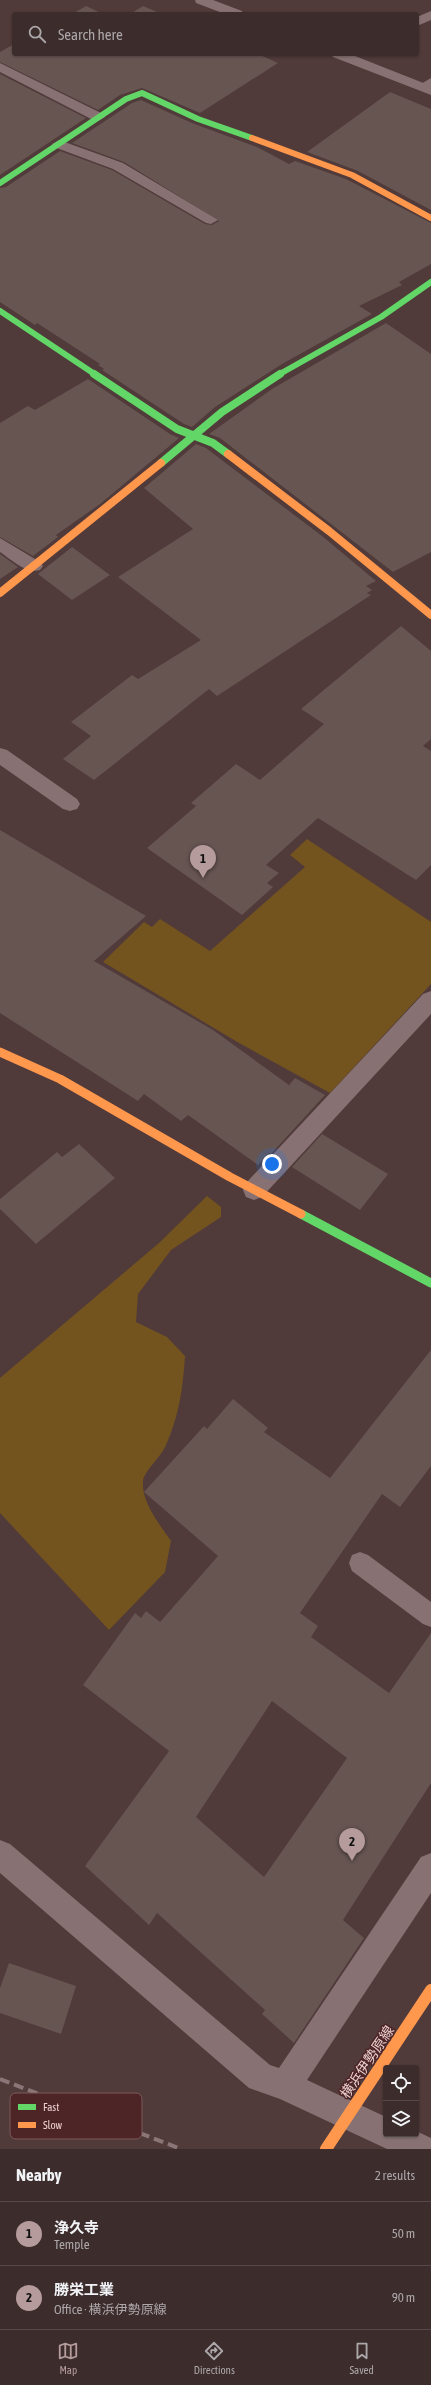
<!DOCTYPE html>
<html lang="en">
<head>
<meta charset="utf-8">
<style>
  body { margin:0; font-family:"Asap Condensed","Noto Sans JP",sans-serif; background:#433434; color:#f1f3f6 }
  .controls { position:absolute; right:12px; bottom:12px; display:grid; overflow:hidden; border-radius:4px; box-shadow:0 1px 3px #0004 }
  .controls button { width:36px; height:36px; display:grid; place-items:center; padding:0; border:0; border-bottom:1px solid #554848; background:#3c2c2c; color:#f1f3f6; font:20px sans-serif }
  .you { position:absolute; left:272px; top:1164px; width:14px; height:14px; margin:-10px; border:3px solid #fff; border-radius:50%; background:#1a73e8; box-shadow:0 0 0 6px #1a73e833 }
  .badge { display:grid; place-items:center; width:26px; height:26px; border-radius:50%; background:#b59b9b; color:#111; font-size:13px; font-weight:700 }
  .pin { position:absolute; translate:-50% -33px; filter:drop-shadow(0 1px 2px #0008) }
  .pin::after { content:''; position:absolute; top:21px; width:14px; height:12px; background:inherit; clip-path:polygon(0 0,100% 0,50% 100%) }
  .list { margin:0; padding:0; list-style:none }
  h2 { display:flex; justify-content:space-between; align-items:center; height:52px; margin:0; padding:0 16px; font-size:17px }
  h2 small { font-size:13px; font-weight:400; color:#aca7a9 }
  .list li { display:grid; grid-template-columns:26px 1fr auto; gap:12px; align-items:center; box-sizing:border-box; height:64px; padding:0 16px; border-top:1px solid #554848 }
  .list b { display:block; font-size:15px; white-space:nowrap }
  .list p { margin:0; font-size:13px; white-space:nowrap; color:#aca7a9 }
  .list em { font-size:13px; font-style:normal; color:#aca7a9 }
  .icon { flex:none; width:22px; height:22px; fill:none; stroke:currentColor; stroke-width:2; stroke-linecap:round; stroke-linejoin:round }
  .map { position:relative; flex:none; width:431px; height:2149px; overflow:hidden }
  .search { position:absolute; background:#3c2c2c; box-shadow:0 1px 3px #0004; left:12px; right:12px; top:12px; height:44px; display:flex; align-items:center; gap:10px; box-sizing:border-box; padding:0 14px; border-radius:4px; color:#aca7a9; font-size:15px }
  .sheet { height:180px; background:#3c2c2c }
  nav { display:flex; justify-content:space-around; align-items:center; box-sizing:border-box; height:56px; border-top:1px solid #554848; background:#3c2c2c; font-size:11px; color:#aca7a9 }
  nav a { display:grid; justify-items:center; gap:2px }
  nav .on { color:#b59b9b }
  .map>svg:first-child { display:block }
</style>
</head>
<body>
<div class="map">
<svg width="431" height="2149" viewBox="0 0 431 2149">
  <rect width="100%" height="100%" fill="#503a3a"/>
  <g fill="#73541f">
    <polygon points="307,839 431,922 431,984 330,1093 239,1043 103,962 144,922 152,927 160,919 210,951 305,867 290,855"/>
    <path d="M207,1196L221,1207V1217L171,1250L138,1294L136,1322L167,1337L185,1356C183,1388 179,1416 166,1445C162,1456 144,1471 143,1481C141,1502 160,1525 171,1541L165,1572L109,1630L0,1513V1378L159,1243Z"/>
  </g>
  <g fill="#675552" fill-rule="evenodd">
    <polygon points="86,6 103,14 72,14"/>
    <polygon points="143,6 162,14 130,14"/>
    <polygon points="14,44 14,54 258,54 278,63 200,113 142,88 120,95 98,110 0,62 0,52"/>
    <polygon points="0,74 86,118 0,175"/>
    <polygon points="390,92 431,109 431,210 358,171 307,152"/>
    <polygon points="141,100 192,123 257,147 289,164 295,161 346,179 431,223 431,264 399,282 402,285 359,306 372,314 282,364 215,407 192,427 184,424 102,370 104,369 98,365 100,364 37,323 35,325 0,302 0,188 6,187 60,151 112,170 205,224 212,225 219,221 124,162 72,143 132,103"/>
    <polygon points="386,323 431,354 431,552 393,572 220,438 209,434 272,389"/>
    <polygon points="88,379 170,434 179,438 100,504 56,535 58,537 33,556 0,537 0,423 28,406 35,410"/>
    <polygon points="196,444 206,448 322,536 376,581 366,586 372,590 367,593 371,595 217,696 209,689 94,780 63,759 91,736 71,722 132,675 138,679 201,640 118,577 193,529 144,488"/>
    <polygon points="72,547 110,575 72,600 38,574"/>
    <polygon points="0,554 18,567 0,579"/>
    <polygon points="401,626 431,651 431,739 423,746 431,751 431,865 416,880 318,818 266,865 279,873 267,883 273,887 242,915 147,848 196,806 191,803 236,764 260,780 324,724 301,709"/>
    <polygon points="0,830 146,916 94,961 213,1030 289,1085 295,1078 325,1095 271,1154 269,1153 258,1165 188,1115 181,1121 144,1094 138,1101 0,1013"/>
    <polygon points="322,1134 388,1174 360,1210 292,1167"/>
    <polygon points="79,1144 115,1178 36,1244 0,1209 0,1199 57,1152 62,1157"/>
    <path d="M431,1350V1466L400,1507L382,1494L300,1613L318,1626L311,1637L389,1693L431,1633V1783L343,1920L364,1938L294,2043L262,2014L265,2010L157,1913L149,1925L85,1866L169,1751L83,1685L135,1613L141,1618L146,1611L160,1622L218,1556L144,1492L204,1426L207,1429L233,1399L268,1428L264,1432L330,1478ZM272,1701L347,1758L264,1877L196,1817Z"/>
    <polygon points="9,1963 76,1986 61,2034 0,2013 0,1988"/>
  </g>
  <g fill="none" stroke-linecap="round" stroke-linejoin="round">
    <g fill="#887172" fill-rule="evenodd">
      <polygon points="431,78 431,87 422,91 418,89 416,87"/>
      <polygon points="360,1552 368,1555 431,1602 431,1627 423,1624 352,1571 349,1563 352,1555"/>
    </g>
    <g fill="#887172" fill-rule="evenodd">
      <polygon points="195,0 213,0 242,11 243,14 225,14 196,3"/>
      <polygon points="431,11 431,20 417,26 417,17"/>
      <polygon points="331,54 350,54 431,86 431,95 333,57"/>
      <polygon points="0,63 103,114 105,117 98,121 93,120 0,72"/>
      <polygon points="59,140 123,163 218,220 211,224 206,223 113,169 54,147 52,144"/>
      <path d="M0,538L40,562L43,566L40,570C26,574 12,560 0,552Z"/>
      <polygon points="0,748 7,750 77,799 80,804 77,809 70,811 63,809 0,765"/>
      <polygon points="431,991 431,1014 262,1197 254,1200 246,1197 243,1190 246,1183 423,994"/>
      <polygon points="0,1840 10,1844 270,2065 279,2068 421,1857 431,1853 431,1893 307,2080 386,2117 386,2134 416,2134 416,2131 431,2138 431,2149 387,2149 280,2099 249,2088 0,1873"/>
    </g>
    <g stroke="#63d668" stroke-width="6">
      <polyline points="0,183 126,99 142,93 198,119 252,138"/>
      <polyline points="0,311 96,375"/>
      <polyline points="278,375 381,317 431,282"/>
    </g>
    <g stroke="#63d668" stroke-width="8">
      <polyline points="94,374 177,429 213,443 228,454"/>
      <polyline points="161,463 222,412 280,374"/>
    </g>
    <polyline stroke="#63d668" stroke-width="9" points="301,1214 431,1283"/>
    <polyline stroke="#ff974d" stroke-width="6" points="252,138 352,175 431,218"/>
    <g stroke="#ff974d" stroke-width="8">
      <polyline points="228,454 329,531 431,615"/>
      <polyline points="0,593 161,463"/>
    </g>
    <polyline stroke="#ff974d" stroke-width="9" points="0,1052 60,1079 230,1177 301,1214"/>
    <polyline stroke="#8b7677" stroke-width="4" stroke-dasharray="10 5" stroke-linecap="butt" points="0,2079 181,2149"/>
    <polyline stroke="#ff974d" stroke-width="12" points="326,2149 431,1990"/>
  </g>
  <g text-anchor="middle" stroke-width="3" stroke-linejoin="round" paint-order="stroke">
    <g font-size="14" fill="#ebcfcf" stroke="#4e2527">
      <text transform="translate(367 2062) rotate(-56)" y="5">横浜伊勢原線</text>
    </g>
  </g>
  <rect x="10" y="2093" width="132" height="46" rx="6" fill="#4e2527" stroke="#7d5859" stroke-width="1"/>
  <rect x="18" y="2104" width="18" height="6" fill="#63d668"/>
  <rect x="18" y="2122" width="18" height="6" fill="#ff974d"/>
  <g font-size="11" fill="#ebcfcf">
    <text x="43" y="2111">Fast</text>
    <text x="43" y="2129">Slow</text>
  </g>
</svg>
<div class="controls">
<button><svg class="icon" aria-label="locate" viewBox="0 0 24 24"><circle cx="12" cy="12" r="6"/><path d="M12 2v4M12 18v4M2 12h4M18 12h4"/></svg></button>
<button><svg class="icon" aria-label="layers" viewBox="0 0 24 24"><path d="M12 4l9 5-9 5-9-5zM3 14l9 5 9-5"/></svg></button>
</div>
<div class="you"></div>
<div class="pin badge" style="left:203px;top:878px">1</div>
<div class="pin badge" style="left:352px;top:1861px">2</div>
<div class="search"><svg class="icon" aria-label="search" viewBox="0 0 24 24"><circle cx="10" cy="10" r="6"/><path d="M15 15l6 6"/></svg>Search here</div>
</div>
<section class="sheet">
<h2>Nearby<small>2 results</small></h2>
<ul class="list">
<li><span class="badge">1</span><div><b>浄久寺</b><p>Temple</p></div><em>50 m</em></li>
<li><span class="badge">2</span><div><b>勝栄工業</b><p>Office · 横浜伊勢原線</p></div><em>90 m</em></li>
</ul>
</section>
<nav>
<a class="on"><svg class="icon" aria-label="map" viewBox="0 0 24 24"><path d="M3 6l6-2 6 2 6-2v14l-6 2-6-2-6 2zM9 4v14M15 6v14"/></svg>Map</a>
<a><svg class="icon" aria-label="directions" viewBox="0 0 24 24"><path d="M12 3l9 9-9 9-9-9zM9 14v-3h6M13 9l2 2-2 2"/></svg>Directions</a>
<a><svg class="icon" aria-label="saved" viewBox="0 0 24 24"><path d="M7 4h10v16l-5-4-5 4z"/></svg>Saved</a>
</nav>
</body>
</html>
